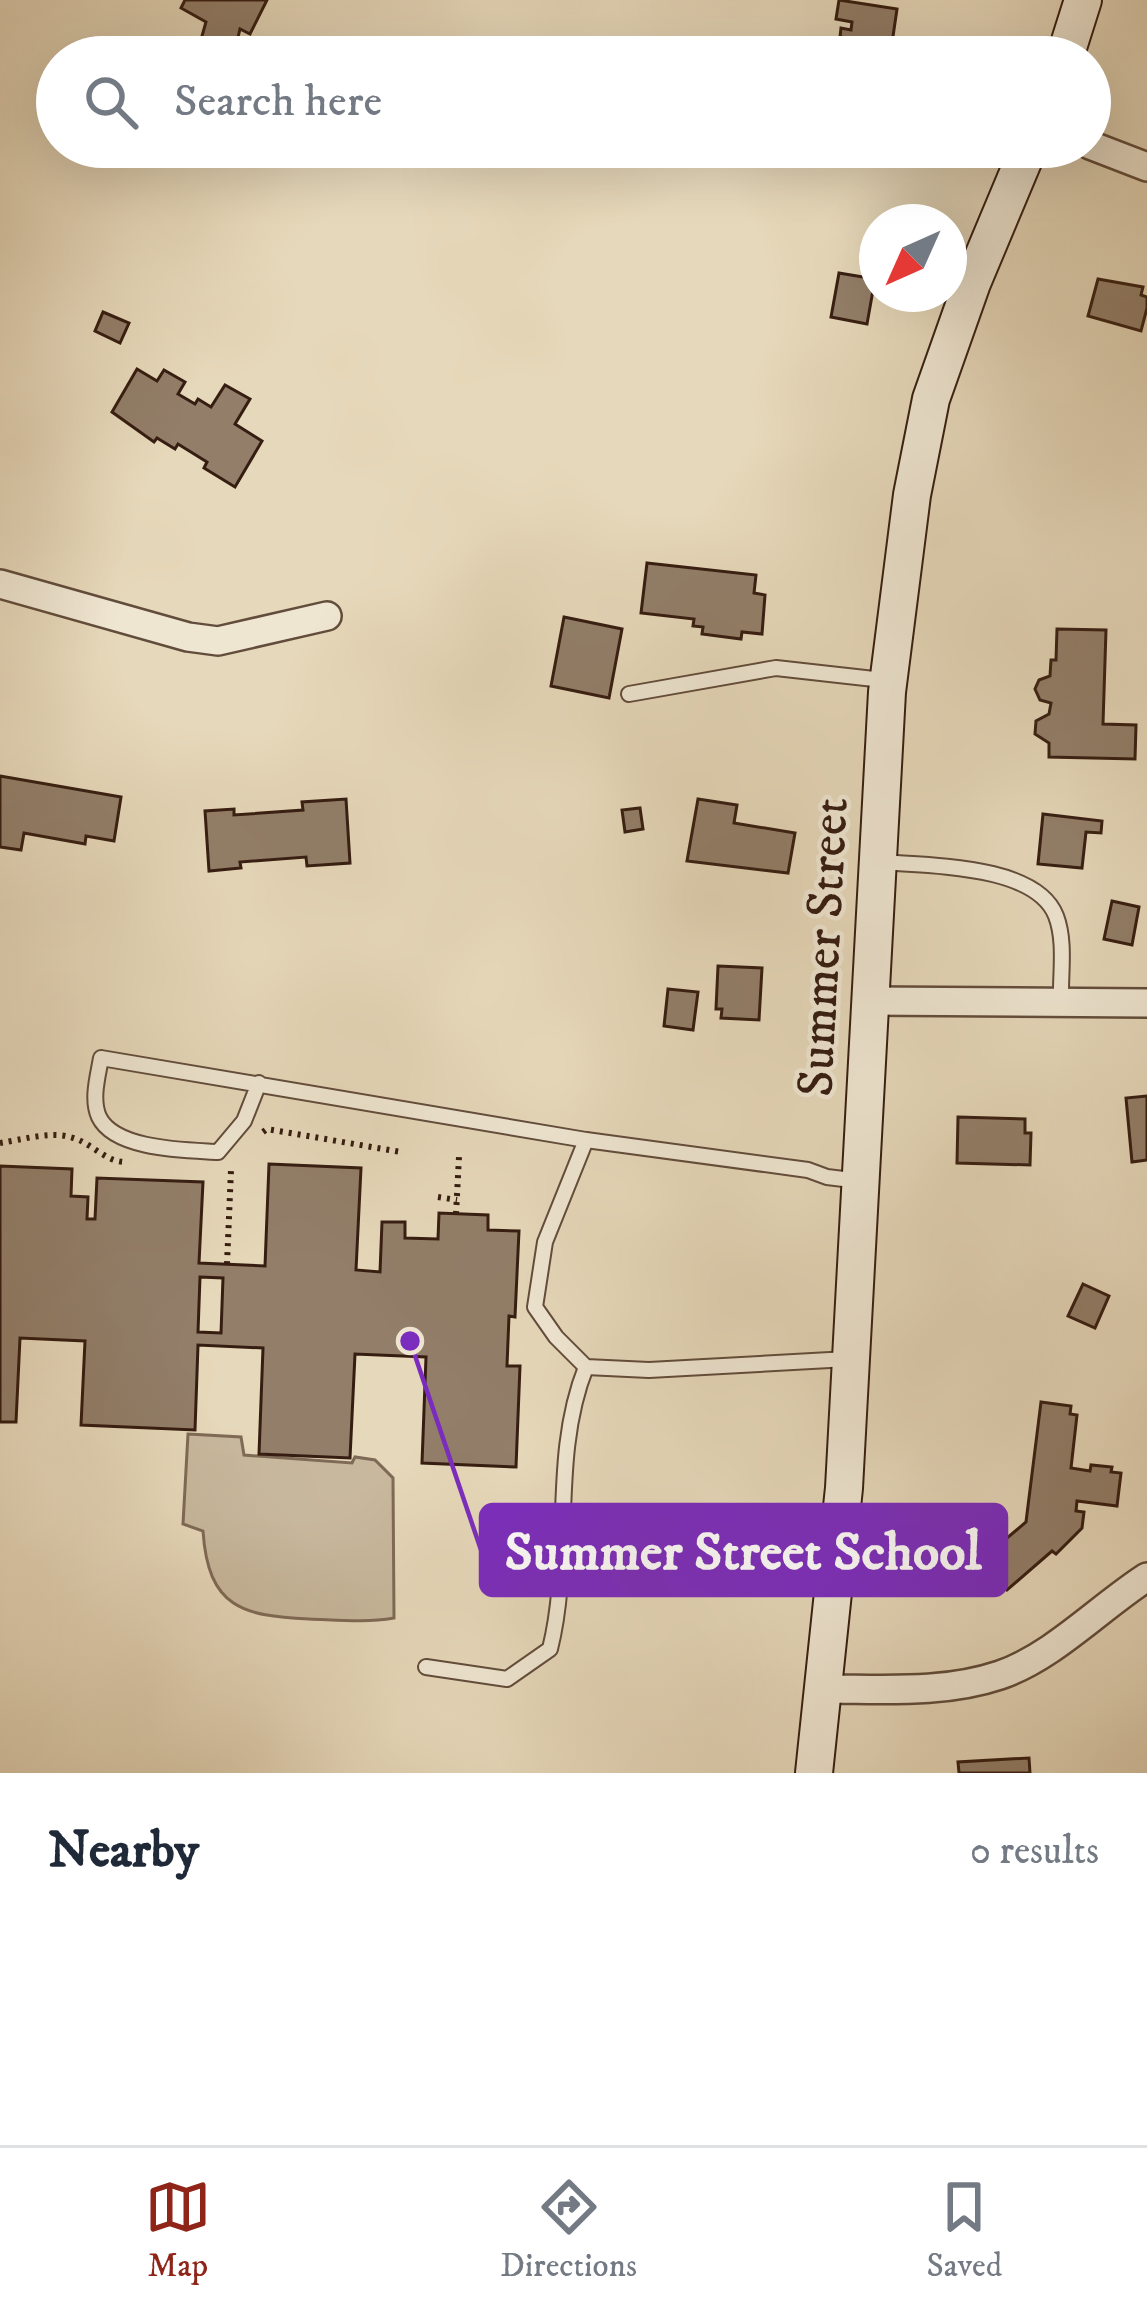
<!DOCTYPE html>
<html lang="en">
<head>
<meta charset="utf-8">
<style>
  body { margin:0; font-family:"IM FELL DW Pica",serif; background:#f2f2f3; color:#1f2937 }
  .compass { position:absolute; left:859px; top:204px; width:108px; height:108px; border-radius:50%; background:#fff; box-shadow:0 12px 48px #0002; rotate:225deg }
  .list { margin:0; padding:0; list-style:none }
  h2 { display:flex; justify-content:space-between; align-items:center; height:156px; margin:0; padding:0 48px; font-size:51px }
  h2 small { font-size:39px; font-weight:400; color:#747a83 }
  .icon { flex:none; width:66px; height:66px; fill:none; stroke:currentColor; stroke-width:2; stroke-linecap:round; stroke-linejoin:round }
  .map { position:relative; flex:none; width:1147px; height:1773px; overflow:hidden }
  .search { position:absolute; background:#fff; box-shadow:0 12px 48px #0002; left:36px; right:36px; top:36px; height:132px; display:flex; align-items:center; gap:30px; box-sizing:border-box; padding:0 42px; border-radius:66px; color:#747a83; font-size:45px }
  .sheet { height:372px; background:#fff }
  nav { display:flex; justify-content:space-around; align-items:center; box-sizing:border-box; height:168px; border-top:3px solid #e0e1e3; background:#fff; font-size:33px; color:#747a83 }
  nav a { display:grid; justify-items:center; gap:6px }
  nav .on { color:#8f2418 }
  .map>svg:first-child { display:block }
</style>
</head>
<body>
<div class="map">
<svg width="1147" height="1773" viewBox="0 0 1147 1773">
  <rect width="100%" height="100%" fill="#e6d8ba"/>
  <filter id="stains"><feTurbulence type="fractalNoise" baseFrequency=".00167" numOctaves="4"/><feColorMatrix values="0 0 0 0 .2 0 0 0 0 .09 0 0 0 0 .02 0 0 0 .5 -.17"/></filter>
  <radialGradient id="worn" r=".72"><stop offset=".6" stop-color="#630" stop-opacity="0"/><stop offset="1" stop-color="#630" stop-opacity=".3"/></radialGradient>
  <path fill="#c8b89d" stroke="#7f6a57" stroke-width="3" d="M188,1434L241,1437L244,1455L352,1463L355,1457L375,1460L393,1478L394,1618C365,1623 338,1620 309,1619C243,1616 208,1608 203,1531L183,1524Z"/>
  <g fill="#927e69" stroke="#361d11" stroke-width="3" fill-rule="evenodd">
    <polygon points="185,0 267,0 250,34 240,29 234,54 239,57 196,57 206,22 181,8"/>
    <polygon points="839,0 897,9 890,57 846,57 849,38 840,37 841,28 851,30 852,22 836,19"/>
    <polygon points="839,273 875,279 867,324 831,317"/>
    <polygon points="1098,279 1143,287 1141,295 1147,297 1147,308 1141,331 1088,316"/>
    <polygon points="103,312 129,323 120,343 95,331"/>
    <polygon points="137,369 157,381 164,370 185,382 178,394 195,404 198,399 211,407 225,385 250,399 235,424 262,441 235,487 204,468 207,462 178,444 175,449 157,438 154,442 112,412"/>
    <polygon points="647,563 756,575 754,593 765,595 762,634 742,632 741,639 702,634 703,627 693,626 694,619 641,613"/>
    <polygon points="564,617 622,629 609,698 551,686"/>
    <polygon points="1057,629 1106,630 1103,724 1136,725 1135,759 1049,757 1049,743 1035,734 1036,721 1049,714 1051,703 1040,700 1035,689 1039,680 1050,676 1051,660 1056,660"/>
    <polygon points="0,776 121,797 114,841 86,836 85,844 24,833 21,850 0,847"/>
    <polygon points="346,799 350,863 307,866 306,857 240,862 241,868 209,871 205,811 234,809 234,815 303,810 302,802"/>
    <polygon points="698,799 737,805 734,823 795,833 788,873 687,861"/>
    <polygon points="640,808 643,829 625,832 622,810"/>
    <polygon points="1043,814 1102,821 1101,833 1086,832 1082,868 1038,864"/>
    <polygon points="1112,901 1139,907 1132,945 1104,939"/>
    <polygon points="718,966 762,968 759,1020 721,1018 722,1009 716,1009"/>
    <polygon points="668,989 698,992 693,1030 664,1026"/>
    <polygon points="1147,1096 1147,1160 1132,1162 1126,1098"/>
    <polygon points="958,1117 1025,1119 1025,1133 1031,1133 1030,1165 957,1163"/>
    <path d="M269,1164L361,1168L356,1270L380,1272L382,1222H405V1238L438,1239L439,1213L488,1215V1230L519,1231L515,1317L509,1316L507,1366H520L516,1467L422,1463L426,1357L355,1354L350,1458L259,1454L263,1348L198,1345L195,1430L81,1425L85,1341L20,1338L16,1422H0V1166L72,1169L71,1196L88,1197L87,1219H95L97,1178L203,1182L199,1263L265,1266ZM200,1277L223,1278L221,1333L198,1332Z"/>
    <polygon points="1083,1284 1109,1296 1095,1328 1068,1316"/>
    <polygon points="1041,1402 1071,1406 1070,1414 1077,1415 1071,1468 1090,1471 1091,1465 1112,1467 1111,1472 1121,1473 1117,1506 1077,1501 1076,1511 1084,1512 1082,1528 1056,1554 1052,1551 1007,1590 981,1560 1026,1522"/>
    <polygon points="1029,1758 1030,1773 959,1773 958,1762"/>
  </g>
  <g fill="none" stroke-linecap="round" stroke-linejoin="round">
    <defs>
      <g id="lane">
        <polyline points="629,694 776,668 883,680"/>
        <path d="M881,862C927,866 1036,864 1056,916C1066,942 1060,975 1061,1002"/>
        <path d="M259,1083L244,1121L218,1152C186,1150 115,1150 99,1117C91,1099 98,1076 101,1058L586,1140L808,1170L827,1177L860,1181"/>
        <polyline points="586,1140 545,1242 535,1307 556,1337 586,1367 649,1370 848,1359"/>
        <path d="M426,1667L507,1679L550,1649C573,1557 550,1457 586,1367"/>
      </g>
      <g id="street">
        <polyline points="1090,145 1147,167"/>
        <polyline points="0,584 188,637 218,641 327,616"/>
        <polyline points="868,1001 1147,1003"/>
        <path d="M825,1689C883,1689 944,1694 1000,1675C1053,1657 1100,1607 1147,1577"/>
      </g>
      <g id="secondary">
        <polyline points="1065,57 1083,0"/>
        <polyline points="814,1773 844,1488 887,692 912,495 931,399 972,283 1029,147"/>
      </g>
    </defs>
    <use href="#lane" stroke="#624c3b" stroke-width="18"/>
    <use href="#street" stroke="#624c3b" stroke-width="32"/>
    <use href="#secondary" stroke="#361d11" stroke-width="40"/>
    <g stroke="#361d11" stroke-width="6" stroke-dasharray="3 6" stroke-linecap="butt">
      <polyline points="263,1132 267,1129 401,1152"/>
      <path d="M0,1143C21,1140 50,1131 70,1137C91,1142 104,1161 124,1162"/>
      <polyline points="438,1197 457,1200"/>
      <polyline points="456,1214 459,1157"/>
      <polyline points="227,1264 231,1170"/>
    </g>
    <use href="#lane" stroke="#efe6d2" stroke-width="14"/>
    <use href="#street" stroke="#efe6d2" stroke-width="27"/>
    <use href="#secondary" stroke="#efe6d2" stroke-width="36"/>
  </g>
  <g text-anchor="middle" stroke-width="9" stroke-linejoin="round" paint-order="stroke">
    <g font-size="51" fill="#361d11" stroke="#efe6d2">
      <text transform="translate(821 947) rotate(-87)" y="18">Summer Street</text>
    </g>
  </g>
  <path fill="none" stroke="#7b2cbf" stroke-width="4.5" d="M410 1341L481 1550"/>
  <circle fill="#7b2cbf" stroke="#efe6d2" stroke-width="4.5" cx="410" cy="1341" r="12"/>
  <rect fill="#7b2cbf" stroke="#7b2cbf" stroke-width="4.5" x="481" y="1505" width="525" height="90" rx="12"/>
  <g font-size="54" text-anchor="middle" font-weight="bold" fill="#fff">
    <text x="743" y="1569">Summer Street School</text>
  </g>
  <rect width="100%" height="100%" filter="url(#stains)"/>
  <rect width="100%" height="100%" fill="url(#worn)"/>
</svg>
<svg class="compass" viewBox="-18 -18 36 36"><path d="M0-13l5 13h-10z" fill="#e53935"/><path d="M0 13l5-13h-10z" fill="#747a83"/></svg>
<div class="search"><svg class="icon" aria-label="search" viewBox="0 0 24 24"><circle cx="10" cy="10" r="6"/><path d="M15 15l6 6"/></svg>Search here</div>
</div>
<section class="sheet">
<h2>Nearby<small>0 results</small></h2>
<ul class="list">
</ul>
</section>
<nav>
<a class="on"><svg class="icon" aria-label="map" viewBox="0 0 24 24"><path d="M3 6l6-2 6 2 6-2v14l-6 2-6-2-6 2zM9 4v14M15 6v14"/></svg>Map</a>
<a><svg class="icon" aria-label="directions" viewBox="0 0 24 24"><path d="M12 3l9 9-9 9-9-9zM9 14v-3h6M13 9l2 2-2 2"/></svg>Directions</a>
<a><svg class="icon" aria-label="saved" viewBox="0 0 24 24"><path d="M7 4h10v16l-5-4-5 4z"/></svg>Saved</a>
</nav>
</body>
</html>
